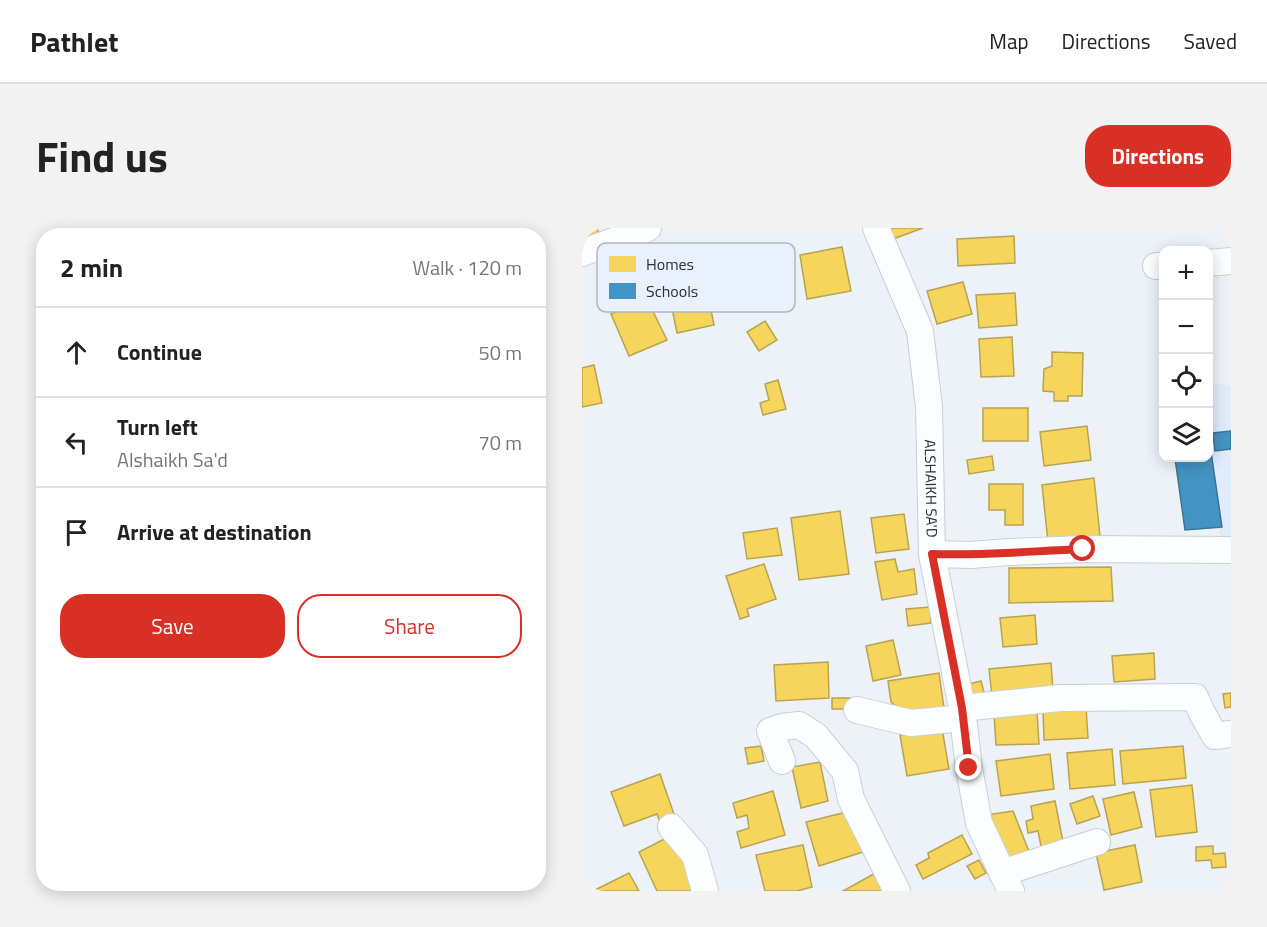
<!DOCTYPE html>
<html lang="en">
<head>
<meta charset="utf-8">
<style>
  body { margin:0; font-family:"Titillium Web",sans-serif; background:#f2f2f2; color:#222 }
  .controls { position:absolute; right:18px; top:18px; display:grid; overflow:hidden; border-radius:12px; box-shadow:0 3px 15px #0003 }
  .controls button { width:54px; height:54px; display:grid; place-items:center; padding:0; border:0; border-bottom:2px solid #e0e0e0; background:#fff; color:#222; font:30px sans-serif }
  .stop { position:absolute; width:18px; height:18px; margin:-14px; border:4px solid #d93025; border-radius:50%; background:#fff }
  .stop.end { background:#d93025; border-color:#fff; box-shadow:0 2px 6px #0008 }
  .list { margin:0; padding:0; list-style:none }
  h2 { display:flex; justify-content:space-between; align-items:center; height:78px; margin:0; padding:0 24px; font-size:26px }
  h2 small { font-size:20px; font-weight:400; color:#767676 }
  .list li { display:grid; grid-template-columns:39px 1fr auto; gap:18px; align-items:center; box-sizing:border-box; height:90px; padding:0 24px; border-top:2px solid #e0e0e0 }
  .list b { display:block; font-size:22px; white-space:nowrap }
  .list p { margin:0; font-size:20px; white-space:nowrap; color:#767676 }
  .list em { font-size:20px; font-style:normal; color:#767676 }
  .actions { display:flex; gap:12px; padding:18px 24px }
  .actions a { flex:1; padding:14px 0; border:2px solid #d93025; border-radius:24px; text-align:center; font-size:21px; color:#d93025 }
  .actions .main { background:#d93025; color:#fff }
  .icon { flex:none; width:33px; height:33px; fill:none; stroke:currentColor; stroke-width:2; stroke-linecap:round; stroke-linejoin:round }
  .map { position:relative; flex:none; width:649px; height:663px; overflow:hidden; border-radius:24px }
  header { display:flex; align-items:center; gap:36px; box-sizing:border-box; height:84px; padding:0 30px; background:#fff; border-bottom:2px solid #e0e0e0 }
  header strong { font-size:28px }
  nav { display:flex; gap:33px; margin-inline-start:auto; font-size:21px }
  .intro { display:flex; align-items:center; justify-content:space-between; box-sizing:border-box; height:144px; padding:0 36px }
  h1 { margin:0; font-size:42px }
  .button { padding:15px 27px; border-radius:24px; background:#d93025; color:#fff; font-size:21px; font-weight:700 }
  main { display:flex; gap:36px; padding:0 36px }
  aside { flex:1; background:#fff; border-radius:24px; box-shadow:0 3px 15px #0003 }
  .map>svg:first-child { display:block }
</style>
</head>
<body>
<header>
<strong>Pathlet</strong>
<nav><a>Map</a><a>Directions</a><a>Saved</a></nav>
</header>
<div class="intro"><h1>Find us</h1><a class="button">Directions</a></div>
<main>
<aside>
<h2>2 min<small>Walk · 120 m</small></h2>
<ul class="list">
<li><svg class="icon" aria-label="ahead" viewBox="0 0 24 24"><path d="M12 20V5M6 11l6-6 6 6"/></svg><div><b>Continue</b></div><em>50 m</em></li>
<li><svg class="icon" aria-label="left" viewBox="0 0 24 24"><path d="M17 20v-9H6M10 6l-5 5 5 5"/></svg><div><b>Turn left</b><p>Alshaikh Sa'd</p></div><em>70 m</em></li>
<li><svg class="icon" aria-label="arrive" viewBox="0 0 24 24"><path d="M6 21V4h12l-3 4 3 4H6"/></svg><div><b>Arrive at destination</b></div></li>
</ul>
<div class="actions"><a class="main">Save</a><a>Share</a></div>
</aside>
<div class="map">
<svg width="649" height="663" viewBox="0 0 649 663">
  <rect width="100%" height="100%" fill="#edf2f8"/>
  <polygon fill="#e1ecfa" points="626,156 649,157 649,332 641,332 627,223"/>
  <g fill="#f6d55c" stroke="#b9a350" stroke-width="1.5">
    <polygon points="0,0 15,0 20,13 0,21"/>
    <polygon points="307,0 341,0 311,11"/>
    <polygon points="432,8 433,35 376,38 375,11"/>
    <polygon points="260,19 269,63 225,71 218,27"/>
    <polygon points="122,47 132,97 95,105 85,55"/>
    <polygon points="381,54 390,86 355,96 345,63"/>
    <polygon points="433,65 435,97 397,100 394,67"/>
    <polygon points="65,71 85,112 47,128 29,86"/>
    <polygon points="183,93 195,112 177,123 165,104"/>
    <polygon points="430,109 432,148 399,149 397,111"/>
    <polygon points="470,124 501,125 500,168 486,168 486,173 472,173 472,164 461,163 462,141 470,138"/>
    <polygon points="12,137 20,175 0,179 0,140"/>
    <polygon points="196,152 204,181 181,187 178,175 187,172 183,156"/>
    <rect x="401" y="180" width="45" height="33"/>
    <polygon points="505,198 509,232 462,238 458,204"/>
    <polygon points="410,228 412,242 387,246 385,232"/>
    <polygon points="512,250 518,308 466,314 460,257"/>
    <polygon points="407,256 441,256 441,297 423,297 423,282 407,282"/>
    <polygon points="258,283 267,346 217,352 209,290"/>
    <polygon points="322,286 327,321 294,325 289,290"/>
    <polygon points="195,300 200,327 165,331 161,305"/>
    <polygon points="313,331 316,344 332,341 335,366 300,372 293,334"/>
    <polygon points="182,336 194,371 165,381 167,388 158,391 144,348"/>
    <polygon points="529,339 531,373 427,375 427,340"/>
    <polygon points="348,379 349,395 326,398 324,381"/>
    <polygon points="453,387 455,416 421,419 418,390"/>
    <polygon points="311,412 319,447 291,453 284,418"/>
    <polygon points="572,425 573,451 532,454 530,428"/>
    <polygon points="246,434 247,470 194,473 192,437"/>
    <polygon points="469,435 471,462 410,468 407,441"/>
    <polygon points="357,445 362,480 323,486 309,474 306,453"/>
    <polygon points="399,453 403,468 391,471 387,456"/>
    <polygon points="649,465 649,479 643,480 641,466"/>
    <rect x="250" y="470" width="19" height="11"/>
    <polygon points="504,479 506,510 462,512 461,481"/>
    <polygon points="455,484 457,516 414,517 412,486"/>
    <polygon points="360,500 367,541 325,548 318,507"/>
    <polygon points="179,518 182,533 166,536 163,520"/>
    <polygon points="601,518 604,550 541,556 538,523"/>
    <polygon points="530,521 533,557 488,561 485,525"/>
    <polygon points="468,526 472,561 419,568 414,533"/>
    <polygon points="238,534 246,573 219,580 210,539"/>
    <polygon points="78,546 93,589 78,594 75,586 42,598 29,564"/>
    <polygon points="610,557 615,604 574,609 568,562"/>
    <polygon points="191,563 203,607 159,620 155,604 167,600 165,587 155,590 151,575"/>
    <polygon points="552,564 560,599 529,607 521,571"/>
    <polygon points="511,568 518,588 495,596 488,576"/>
    <polygon points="473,573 482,619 460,623 456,603 446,605 444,593 451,591 449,578"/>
    <polygon points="269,583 281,624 237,638 224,594"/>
    <polygon points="431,583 448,626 424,631 404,587"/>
    <polygon points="90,607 115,663 75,663 57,624"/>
    <polygon points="380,607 390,626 341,651 334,637 347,630 346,625"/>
    <polygon points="221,617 230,659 215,663 183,663 174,627"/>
    <polygon points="553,617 560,654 522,662 514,625"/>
    <polygon points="631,618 631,626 643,625 644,639 630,640 629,632 614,633 614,619"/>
    <polygon points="397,632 404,645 393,651 385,638"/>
    <polygon points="297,643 309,663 261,663"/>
    <polygon points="47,645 57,663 11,663"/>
  </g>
  <g fill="#4393c3" stroke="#3c7598" stroke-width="1.5">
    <polygon points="626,203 640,299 603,302 593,230 626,230"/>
    <polygon points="649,203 649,221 633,223 631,205"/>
  </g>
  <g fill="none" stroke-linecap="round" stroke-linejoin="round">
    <defs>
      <g id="minor">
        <path id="s1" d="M294,0L338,103L347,179L350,326L380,480L387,540L397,595L429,663"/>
        <polyline points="0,25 66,0"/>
        <polyline points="626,35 649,33"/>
        <polyline points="574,38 582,38"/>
        <polyline points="350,326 389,327 427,324 501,321 649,322"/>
        <polyline points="380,480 478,470 613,469 620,485 633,508 649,506"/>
        <polyline points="275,482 329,495 381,490"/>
        <polyline points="200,533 188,503 200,499 217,497 234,508 263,543 269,571 315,663"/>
        <polyline points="89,599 113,627 123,663"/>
        <polyline points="420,645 515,614"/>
      </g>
    </defs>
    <use href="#minor" stroke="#cacfd4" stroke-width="28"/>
    <use href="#minor" stroke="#fcfdfe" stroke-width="26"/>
  </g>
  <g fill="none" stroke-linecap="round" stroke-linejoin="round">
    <path stroke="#d93025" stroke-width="8" d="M387,540L380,480L350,326C400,328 450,323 501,321"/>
  </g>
  <g text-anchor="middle" stroke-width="6" stroke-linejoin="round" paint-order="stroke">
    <g font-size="15" fill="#2b2f34" stroke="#e9f1fc">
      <text dy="5" stroke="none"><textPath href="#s1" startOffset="270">ALSHAIKH SA'D</textPath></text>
    </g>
  </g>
  <rect x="15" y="15" width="198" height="69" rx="9" fill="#e9f1fc" stroke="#b0b7c0" stroke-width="1.5"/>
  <rect x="27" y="28" width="27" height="16" fill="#f6d55c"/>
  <rect x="27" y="55" width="27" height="16" fill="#4393c3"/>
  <g font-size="16" fill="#2b2f34">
    <text x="64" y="42">Homes</text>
    <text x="64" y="69">Schools</text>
  </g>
</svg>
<div class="controls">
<button>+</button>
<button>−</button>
<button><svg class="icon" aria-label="locate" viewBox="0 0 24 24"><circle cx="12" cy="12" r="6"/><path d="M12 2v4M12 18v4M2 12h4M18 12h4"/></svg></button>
<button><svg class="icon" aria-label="layers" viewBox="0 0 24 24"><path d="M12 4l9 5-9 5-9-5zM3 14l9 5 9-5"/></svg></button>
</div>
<div class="stop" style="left:501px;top:321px"></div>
<div class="stop end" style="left:387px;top:540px"></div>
</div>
</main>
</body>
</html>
